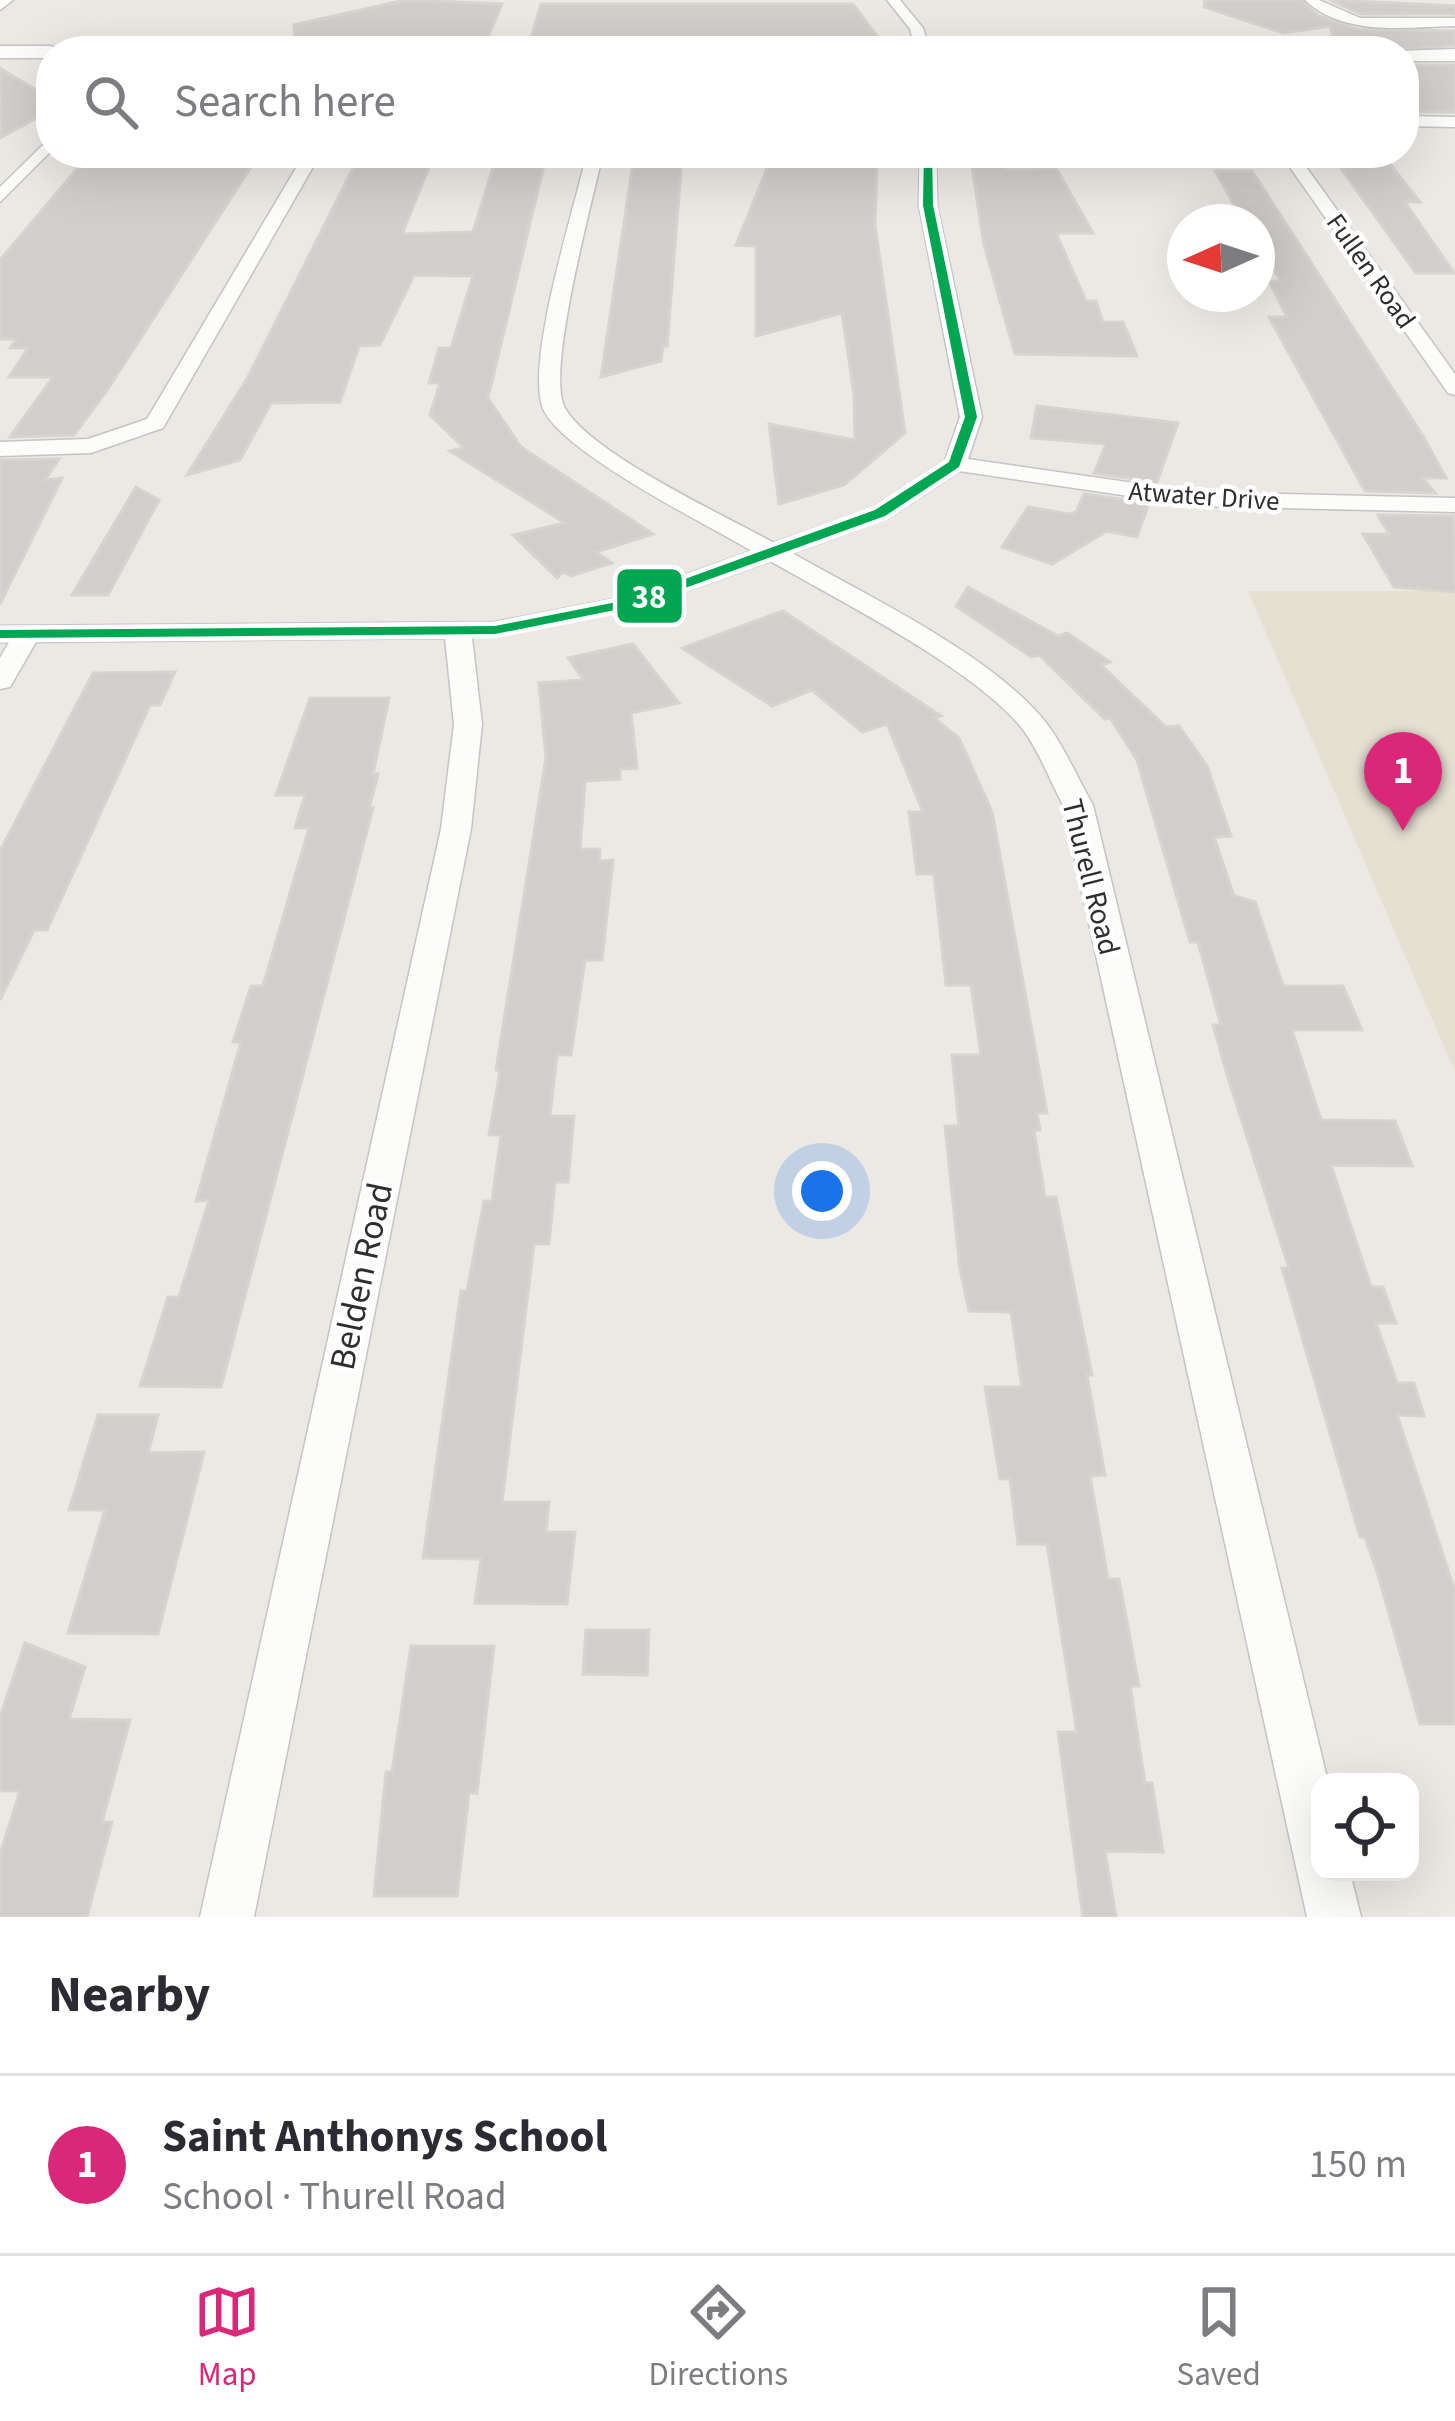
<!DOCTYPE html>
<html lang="en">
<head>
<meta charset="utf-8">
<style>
  body { margin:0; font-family:"Source Sans 3",sans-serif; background:#f2f2f3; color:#2b2b33 }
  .controls { position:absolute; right:36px; bottom:36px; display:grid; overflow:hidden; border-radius:24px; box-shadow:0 12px 48px #0002 }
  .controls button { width:108px; height:108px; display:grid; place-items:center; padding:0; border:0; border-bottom:3px solid #e1e1e2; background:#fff; color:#2b2b33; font:60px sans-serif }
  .compass { position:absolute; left:1167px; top:204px; width:108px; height:108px; border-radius:50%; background:#fff; box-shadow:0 12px 48px #0002; rotate:267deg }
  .you { position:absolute; left:822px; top:1191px; width:42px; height:42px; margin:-30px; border:9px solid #fff; border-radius:50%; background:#1a73e8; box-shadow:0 0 0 18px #1a73e833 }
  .badge { display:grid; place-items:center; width:78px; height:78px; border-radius:50%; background:#db2777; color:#fff; font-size:39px; font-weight:700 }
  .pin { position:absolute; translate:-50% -99px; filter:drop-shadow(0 3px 6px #0008) }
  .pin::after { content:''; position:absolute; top:63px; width:42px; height:36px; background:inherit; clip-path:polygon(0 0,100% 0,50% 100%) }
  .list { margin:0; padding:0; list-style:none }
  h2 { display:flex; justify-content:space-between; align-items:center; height:156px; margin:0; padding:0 48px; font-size:51px }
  h2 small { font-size:39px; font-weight:400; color:#7c7c81 }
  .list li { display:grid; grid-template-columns:78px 1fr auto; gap:36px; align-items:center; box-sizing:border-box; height:180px; padding:0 48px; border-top:3px solid #e1e1e2 }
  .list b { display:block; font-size:45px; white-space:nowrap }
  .list p { margin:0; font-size:39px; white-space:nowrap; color:#7c7c81 }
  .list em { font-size:39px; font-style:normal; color:#7c7c81 }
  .icon { flex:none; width:66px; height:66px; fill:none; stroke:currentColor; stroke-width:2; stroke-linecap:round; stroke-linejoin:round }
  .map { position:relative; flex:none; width:1455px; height:1917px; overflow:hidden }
  .search { position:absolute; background:#fff; box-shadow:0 12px 48px #0002; left:36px; right:36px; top:36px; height:132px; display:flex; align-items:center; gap:30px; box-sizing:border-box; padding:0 42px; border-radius:48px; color:#7c7c81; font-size:45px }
  .sheet { height:336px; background:#fff }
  nav { display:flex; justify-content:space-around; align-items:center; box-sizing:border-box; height:168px; border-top:3px solid #e1e1e2; background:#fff; font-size:33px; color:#7c7c81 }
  nav a { display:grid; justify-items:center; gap:6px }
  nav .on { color:#db2777 }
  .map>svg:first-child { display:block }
</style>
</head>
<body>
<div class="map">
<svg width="1455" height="1917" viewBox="0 0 1455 1917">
  <rect width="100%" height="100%" fill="#ece8e4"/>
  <polygon fill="#e6e0d3" points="1248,591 1455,591 1455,1072"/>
  <g fill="#d1cecb" stroke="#d7d4d0" stroke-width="3">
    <polygon points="405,0 502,4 487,39 295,38 294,25"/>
    <polygon points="1205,0 1301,0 1319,16 1356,29 1455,31 1455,45 1392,51 1387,43 1334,41 1330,26 1284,33 1204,7"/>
    <polygon points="1330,0 1455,6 1455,14 1361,14"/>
    <polygon points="541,4 853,4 877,36 531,39"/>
    <rect x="1404" y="65" width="51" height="47"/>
    <polygon points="0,68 51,99 51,110 0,138"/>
    <polygon points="210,153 258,156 106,392 74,435 10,437 53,377 9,377 28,348 10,348 17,339 0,339 0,260 86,158 206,158"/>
    <polygon points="634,156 682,158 667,346 663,346 661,361 601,377"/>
    <polygon points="772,156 877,161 875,225 905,433 844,485 779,504 769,424 855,440 854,394 842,313 756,336 756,246 736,245"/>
    <polygon points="1341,159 1386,159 1420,202 1405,202 1454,273 1416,273 1340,167 1347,167"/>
    <polygon points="357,160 432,160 402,234 473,232 495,161 545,161 488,398 521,447 653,534 596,552 612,563 571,576 563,572 557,578 513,535 565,523 450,451 464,448 430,415 440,383 429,383 439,348 451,348 473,276 414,275 380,345 359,346 340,402 271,403 240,460 187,475 248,377"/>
    <polygon points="971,161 1005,161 1007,169 1056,168 1093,233 1056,233 1086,301 1096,301 1103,322 1123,322 1137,356 1015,354 984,245"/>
    <polygon points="1215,171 1252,171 1423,436 1446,478 1423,478 1435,493 1365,491 1269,317 1287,317 1269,281 1281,281 1257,243 1257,222 1244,222"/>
    <polygon points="1037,406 1121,416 1178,423 1157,482 1094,473 1106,444 1031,438"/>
    <polygon points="59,459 45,480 62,478 0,604 0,460"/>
    <polygon points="136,487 159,500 108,595 72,595"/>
    <polygon points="1084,494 1149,503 1137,537 1107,531 1052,564 1002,547 1028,507 1069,514 1076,512"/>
    <polygon points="1378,515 1453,516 1455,592 1394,587 1363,534 1389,534"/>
    <polygon points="968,587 1058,636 1067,633 1110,662 1101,665 1166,727 1179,726 1207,766 1231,836 1214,837 1234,896 1255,902 1283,986 1343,986 1362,1030 1292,1030 1321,1120 1395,1121 1412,1166 1331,1165 1371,1287 1383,1287 1396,1323 1376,1323 1397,1383 1414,1383 1424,1416 1397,1415 1455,1591 1455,1724 1420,1724 1379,1578 1365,1537 1360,1537 1282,1268 1289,1268 1229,1081 1213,1025 1221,1025 1198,942 1190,942 1137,760 1110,718 1105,719 1039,655 1031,657 956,606"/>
    <polygon points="783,611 941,716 934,718 959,738 992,812 1047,1113 1037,1113 1040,1130 1034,1130 1045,1197 1056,1197 1092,1375 1087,1375 1105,1475 1090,1476 1108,1579 1119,1579 1139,1686 1130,1686 1145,1783 1152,1783 1163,1852 1105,1851 1116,1917 1083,1917 1058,1732 1077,1732 1047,1544 1018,1544 1010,1479 1000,1479 985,1387 1022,1387 1011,1312 969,1311 960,1269 945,1126 959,1126 952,1055 981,1055 971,985 946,985 934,874 917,874 909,812 923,812 887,724 862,732 812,690 772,706 682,648"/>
    <polygon points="633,644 679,703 631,713 637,768 620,769 620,779 585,781 580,849 600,849 599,861 613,860 602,960 585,960 571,1055 557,1055 550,1116 574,1116 568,1182 555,1182 549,1244 534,1244 502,1502 549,1502 546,1532 575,1532 567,1604 475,1603 481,1559 423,1558 461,1291 467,1291 484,1201 492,1201 501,1135 489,1135 500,1071 496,1070 546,758 539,683 584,680 568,658"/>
    <polygon points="175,672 160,705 150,705 47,930 34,930 0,1000 0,851 93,673"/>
    <polygon points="310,698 389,698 373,774 378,774 369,808 373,808 221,1387 140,1386 168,1297 179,1297 209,1200 196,1201 241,1042 233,1042 251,986 263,986 309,828 295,828 305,795 276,795"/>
    <polygon points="98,1415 158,1415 148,1453 204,1452 158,1634 68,1633 105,1510 69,1510"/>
    <polygon points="586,1630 649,1630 647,1675 583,1674"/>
    <polygon points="25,1643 85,1667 69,1719 130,1720 102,1822 112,1822 87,1917 0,1917 0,1854 20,1791 0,1791 0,1717"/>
    <polygon points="411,1646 494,1646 477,1793 469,1793 457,1896 374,1896 386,1772 392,1772"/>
  </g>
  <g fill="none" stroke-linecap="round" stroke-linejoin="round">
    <defs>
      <g id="street">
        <polygon points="0,0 13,0 0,10"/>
        <polygon points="887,0 900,0 923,28 930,51 916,51 910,29"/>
        <path d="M1305,0H1319L1360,18H1455V26C1405,27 1344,37 1305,0Z"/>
        <polygon points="1404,116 1455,117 1455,127 1404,126"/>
        <polygon points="51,137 51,151 0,202 0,187"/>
        <polygon points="305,153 321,153 163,428 91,453 0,456 0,442 88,439 147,419"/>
        <path d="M587,153H603C593,199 545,374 565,408C591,454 724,515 774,543L872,508L945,461L960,417L919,205L920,153H936L937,205L982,417L968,459L1197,492L1455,498V512L1197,506L959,471L888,518L792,553C866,595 996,657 1047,724C1065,748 1078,779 1093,805L1328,1782H1320V1872H1350L1361,1917H1307L1063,805C1050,781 1040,753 1024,731C979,671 838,600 770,561L639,608L472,638L482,724L471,829L254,1917H200L441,829L454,724L445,638L36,642L10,687L0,689V658L9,642H0V626L495,622L624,597L752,551C708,525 556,450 542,406C527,355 574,210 587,153Z"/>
        <polygon points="1280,153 1296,153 1455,374 1455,395 1448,393"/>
      </g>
      <g id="secondary">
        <polygon points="0,46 51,46 60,51 51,51 51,58 0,58"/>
        <polygon points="1455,49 1455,61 1404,61 1404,51 1397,51"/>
      </g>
    </defs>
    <use href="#street" stroke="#c5c4c5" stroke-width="3"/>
    <use href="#secondary" stroke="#c5c4c5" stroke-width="3"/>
    <use href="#street" fill="#fcfcfb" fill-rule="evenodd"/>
    <use href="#secondary" fill="#fcfcfb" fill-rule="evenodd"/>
    <defs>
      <polygon id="bus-1" points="924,153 932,153 933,205 977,417 959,467 885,516 635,606 495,634 0,638 0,630 495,626 627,600 875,510 949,462 965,417 923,205"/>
    </defs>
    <use href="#bus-1" stroke="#fff" stroke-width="9"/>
    <use href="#bus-1" fill="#00a651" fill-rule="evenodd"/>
  </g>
  <g text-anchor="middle" stroke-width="9" stroke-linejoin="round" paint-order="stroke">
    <g font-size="27" fill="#2e2e2e" stroke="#fff">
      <text transform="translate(1371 271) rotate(55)" y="9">Fullen Road</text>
      <text transform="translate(1204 496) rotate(4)" y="9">Atwater Drive</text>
    </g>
    <g font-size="30" fill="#2e2e2e" stroke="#fff">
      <text transform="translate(1091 877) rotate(76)" y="10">Thurell Road</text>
    </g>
    <g font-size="36" fill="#2e2e2e" stroke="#fff">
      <text transform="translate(360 1276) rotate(-78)" y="13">Belden Road</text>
    </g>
  </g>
  <rect stroke="#fff" stroke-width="4.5" x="615" y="567" width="69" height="58" rx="12" fill="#00a651"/>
  <g font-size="33" text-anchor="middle" font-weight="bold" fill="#fff">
    <text x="649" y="608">38</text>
  </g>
</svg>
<div class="controls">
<button><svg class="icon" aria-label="locate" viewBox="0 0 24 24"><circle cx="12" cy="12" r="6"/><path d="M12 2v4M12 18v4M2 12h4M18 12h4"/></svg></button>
</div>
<svg class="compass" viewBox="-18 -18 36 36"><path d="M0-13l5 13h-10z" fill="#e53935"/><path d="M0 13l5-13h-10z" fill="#7c7c81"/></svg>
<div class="you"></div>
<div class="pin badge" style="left:1403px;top:831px">1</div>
<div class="search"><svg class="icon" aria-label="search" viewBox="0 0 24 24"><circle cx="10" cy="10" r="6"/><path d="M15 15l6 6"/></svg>Search here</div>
</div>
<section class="sheet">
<h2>Nearby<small></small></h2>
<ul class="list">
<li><span class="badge">1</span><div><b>Saint Anthonys School</b><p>School · Thurell Road</p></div><em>150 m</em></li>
</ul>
</section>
<nav>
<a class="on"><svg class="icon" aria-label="map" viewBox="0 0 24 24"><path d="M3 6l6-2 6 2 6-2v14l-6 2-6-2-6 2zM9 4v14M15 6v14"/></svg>Map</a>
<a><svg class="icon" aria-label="directions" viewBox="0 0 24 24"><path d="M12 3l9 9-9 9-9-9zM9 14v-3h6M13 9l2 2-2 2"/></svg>Directions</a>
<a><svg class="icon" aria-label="saved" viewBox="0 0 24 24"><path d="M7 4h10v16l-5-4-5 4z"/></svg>Saved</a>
</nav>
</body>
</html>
